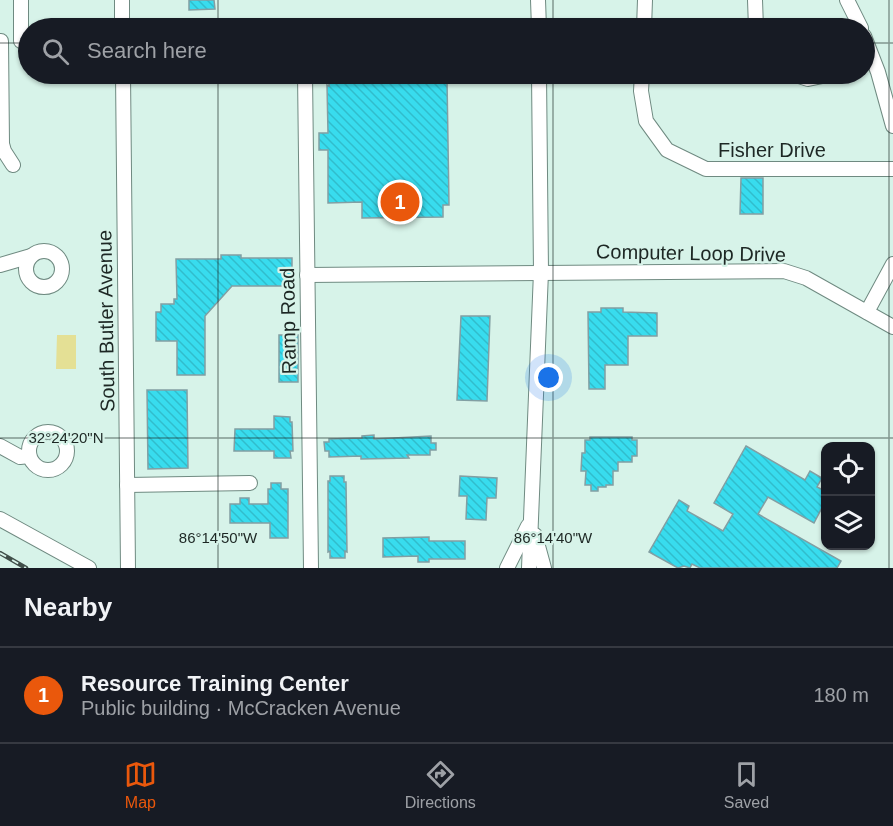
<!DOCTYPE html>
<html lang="en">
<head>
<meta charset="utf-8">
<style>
  body { margin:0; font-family:Helvetica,sans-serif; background:#20242c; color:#f1f3f6 }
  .controls { position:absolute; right:18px; bottom:18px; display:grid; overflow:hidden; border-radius:12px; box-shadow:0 2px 4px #0004 }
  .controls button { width:54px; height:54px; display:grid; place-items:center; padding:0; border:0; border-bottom:2px solid #363941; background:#171b24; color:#f1f3f6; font:30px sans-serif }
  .you { position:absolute; left:549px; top:378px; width:21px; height:21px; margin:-15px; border:4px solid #fff; border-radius:50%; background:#1a73e8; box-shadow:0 0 0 9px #1a73e833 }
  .badge { display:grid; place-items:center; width:39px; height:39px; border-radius:50%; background:#ea580c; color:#fff; font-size:20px; font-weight:700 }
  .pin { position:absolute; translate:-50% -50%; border:3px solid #fff; box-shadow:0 2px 6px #0006 }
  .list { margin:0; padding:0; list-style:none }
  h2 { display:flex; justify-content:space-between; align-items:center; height:78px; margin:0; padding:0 24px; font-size:26px }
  h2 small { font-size:20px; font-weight:400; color:#9ea1a6 }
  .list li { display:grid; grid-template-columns:39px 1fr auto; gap:18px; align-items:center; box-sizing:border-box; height:96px; padding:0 24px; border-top:2px solid #363941 }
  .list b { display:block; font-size:22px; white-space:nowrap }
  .list p { margin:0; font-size:20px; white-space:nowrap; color:#9ea1a6 }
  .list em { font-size:20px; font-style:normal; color:#9ea1a6 }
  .icon { flex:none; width:33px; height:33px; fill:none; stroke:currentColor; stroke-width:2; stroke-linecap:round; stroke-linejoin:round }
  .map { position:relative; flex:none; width:893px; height:568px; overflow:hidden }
  .search { position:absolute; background:#171b24; box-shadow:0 2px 4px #0004; left:18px; right:18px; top:18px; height:66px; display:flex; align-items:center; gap:15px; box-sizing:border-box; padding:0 21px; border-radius:33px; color:#9ea1a6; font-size:22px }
  .sheet { height:174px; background:#171b24 }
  nav { display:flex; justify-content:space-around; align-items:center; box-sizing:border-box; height:84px; border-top:2px solid #363941; background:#171b24; font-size:16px; color:#9ea1a6 }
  nav a { display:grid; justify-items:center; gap:3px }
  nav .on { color:#ea580c }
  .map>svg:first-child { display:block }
</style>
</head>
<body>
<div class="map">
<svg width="893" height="568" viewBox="0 0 893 568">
  <defs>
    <pattern id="building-back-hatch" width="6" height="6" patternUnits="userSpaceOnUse" patternTransform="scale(1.5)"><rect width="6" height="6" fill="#38dcee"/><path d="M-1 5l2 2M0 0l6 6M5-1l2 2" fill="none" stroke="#31bdcc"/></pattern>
  </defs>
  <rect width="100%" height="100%" fill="#d7f3e9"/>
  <polygon fill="#e4e095" points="57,335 76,335 76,369 56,369"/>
  <g fill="url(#building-back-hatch)" stroke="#829fa3" stroke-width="1.5">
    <polygon points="189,0 214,0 215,9 189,10"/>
    <polygon points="335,74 440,74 440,80 447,79 449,205 443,205 443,217 362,218 362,202 328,203 328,150 319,150 319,133 328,133 327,85 329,86 329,75"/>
    <polygon points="741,178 763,178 763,214 740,214"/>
    <polygon points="221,255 241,255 241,258 292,258 292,286 232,286 205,316 205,375 177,375 177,341 156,341 156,312 161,312 161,304 174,304 174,299 177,299 176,259 221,259"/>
    <polygon points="601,308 623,308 623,312 657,313 657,336 628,336 628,365 605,365 605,389 589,389 588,312 601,312"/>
    <polygon points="461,316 490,316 487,401 457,400"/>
    <rect x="279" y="335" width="19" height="47"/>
    <polygon points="147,390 187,390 188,468 148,469"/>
    <polygon points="274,416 290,417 290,422 292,422 293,451 290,451 291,458 274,458 274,451 234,451 235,429 274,429"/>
    <polygon points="374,435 374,439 431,436 431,443 436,443 436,450 430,450 430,455 407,455 409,458 361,459 361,456 329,457 329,451 325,451 324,442 329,442 329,439 362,438 362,436"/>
    <polygon points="590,437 632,437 632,440 637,440 637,456 632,456 632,462 618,462 618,471 613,471 613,485 606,485 606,487 598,487 598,491 591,491 591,485 585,485 586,471 581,471 582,453 585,453 585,440 590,440"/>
    <polygon points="746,446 805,480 810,471 822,478 817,487 825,491 825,502 814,523 768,497 758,514 841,561 837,568 700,568 692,564 690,568 684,566 678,568 649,552 679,500 689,506 687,511 723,531 733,514 714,503"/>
    <polygon points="330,476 344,476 344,482 346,482 347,552 345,551 345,558 330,558 330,551 328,552 328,481 330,481"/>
    <polygon points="460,476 497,478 496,498 487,498 486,520 466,519 467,496 459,496"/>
    <polygon points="271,483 281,483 281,489 288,489 288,538 270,538 270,523 230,523 230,504 240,504 240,498 249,498 249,504 268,504 268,489 271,489"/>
    <polygon points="429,537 429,541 465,541 465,559 429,559 429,562 418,562 418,556 383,557 383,538"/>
  </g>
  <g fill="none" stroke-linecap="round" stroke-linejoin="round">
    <defs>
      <g id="minor">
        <polyline points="21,0 21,41"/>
        <polyline points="122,0 122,28"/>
        <polyline points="538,0 539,28"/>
        <polyline points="755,0 756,28"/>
        <polyline points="847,0 861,28"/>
        <polyline points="644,28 645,0"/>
        <polyline points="864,36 878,72 893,126"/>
        <polyline points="1,41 2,144 4,151 13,165"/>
        <polyline points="123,74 128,568"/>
        <polyline points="305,74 311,568"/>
        <polyline points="642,74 641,91 646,121 667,150 706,169 893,169"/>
        <polyline points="793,74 808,79 832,74"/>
        <circle cx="44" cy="269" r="18"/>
        <polyline points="0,265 31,256"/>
        <polyline points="307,275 784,271 806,278 893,327"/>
        <polyline points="867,312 893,264"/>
        <circle cx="48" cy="451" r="19"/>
        <polyline points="0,446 20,457 29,456"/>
        <polyline points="127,485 250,483"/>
        <polyline points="0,519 89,568"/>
        <polyline points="535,535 544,568"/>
        <polyline points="507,568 528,526"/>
        <polyline points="529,568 541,272 539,74"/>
      </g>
    </defs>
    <use href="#minor" stroke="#6f8a81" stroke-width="16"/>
    <use href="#minor" stroke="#fff" stroke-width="14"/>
    <defs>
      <polyline id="rail" points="0,553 26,568"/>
    </defs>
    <use href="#rail" stroke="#404e49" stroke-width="4.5"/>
    <use href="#rail" stroke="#d7f3e9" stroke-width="2" stroke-dasharray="7" stroke-linecap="butt"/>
  </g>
  <path fill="none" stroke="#1d2724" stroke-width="1.5" stroke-opacity="0.45" d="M218,0V28M553,0V28M889,0V568M0,43H28M864,43H893M218,74V568M553,74V568M0,438H893"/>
  <g text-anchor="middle" stroke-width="4.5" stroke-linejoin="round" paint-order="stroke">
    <g font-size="20" fill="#1d2724" stroke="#d7f3e9">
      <text x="772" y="157">Fisher Drive</text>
      <text transform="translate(691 253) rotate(1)" y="7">Computer Loop Drive</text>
      <text transform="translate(106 321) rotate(-91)" y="7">South Butler Avenue</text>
      <text transform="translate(288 321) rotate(-91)" y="7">Ramp Road</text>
    </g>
  </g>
  <g font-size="15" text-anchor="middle" fill="#1d2724" stroke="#d7f3e9" stroke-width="4.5" stroke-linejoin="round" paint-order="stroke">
    <text x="66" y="443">32°24'20"N</text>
    <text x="218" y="543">86°14'50"W</text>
    <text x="553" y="543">86°14'40"W</text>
  </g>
</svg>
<div class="controls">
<button><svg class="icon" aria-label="locate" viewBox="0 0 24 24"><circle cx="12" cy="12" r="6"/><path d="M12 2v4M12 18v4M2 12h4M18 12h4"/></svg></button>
<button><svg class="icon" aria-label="layers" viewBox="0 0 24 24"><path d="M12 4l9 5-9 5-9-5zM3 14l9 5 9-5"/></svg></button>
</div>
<div class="you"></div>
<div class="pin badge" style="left:400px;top:202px">1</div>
<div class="search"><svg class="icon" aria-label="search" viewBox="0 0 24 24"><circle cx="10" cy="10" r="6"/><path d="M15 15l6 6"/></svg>Search here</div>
</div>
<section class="sheet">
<h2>Nearby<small></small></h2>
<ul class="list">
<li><span class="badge">1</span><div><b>Resource Training Center</b><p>Public building · McCracken Avenue</p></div><em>180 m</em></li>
</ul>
</section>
<nav>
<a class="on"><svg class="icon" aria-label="map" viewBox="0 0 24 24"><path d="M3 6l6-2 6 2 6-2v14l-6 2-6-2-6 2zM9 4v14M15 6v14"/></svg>Map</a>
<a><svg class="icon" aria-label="directions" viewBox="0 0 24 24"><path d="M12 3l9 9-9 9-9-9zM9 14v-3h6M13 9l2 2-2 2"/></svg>Directions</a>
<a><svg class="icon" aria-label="saved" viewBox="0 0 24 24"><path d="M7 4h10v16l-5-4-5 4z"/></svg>Saved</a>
</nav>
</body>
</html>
